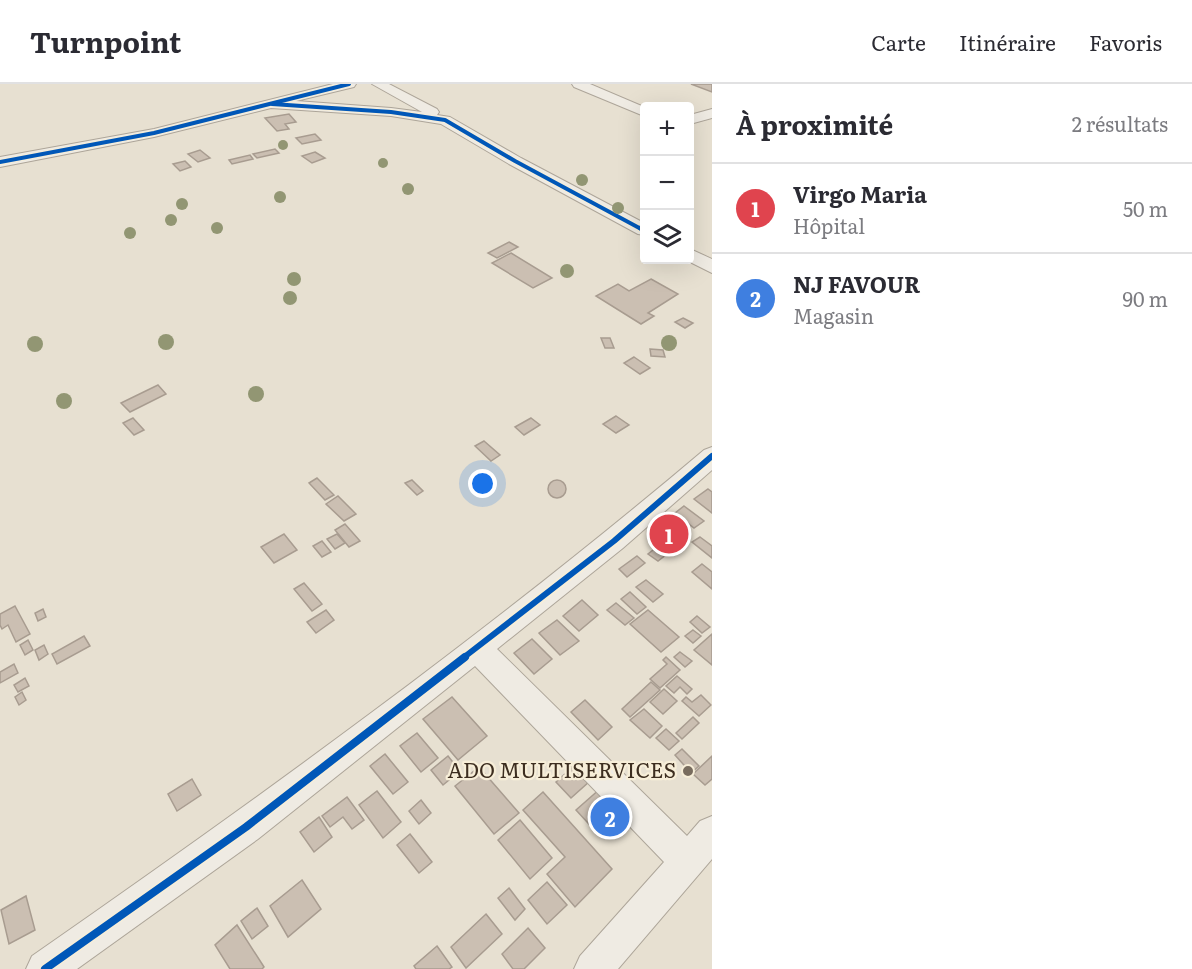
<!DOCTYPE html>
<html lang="fr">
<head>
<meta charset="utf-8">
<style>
  body { margin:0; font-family:Literata,serif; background:#f2f2f3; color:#2b2b33 }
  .controls { position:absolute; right:18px; top:18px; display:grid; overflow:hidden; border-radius:6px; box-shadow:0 6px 24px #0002 }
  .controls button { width:54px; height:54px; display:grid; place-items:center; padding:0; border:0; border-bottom:2px solid #e1e1e2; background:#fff; color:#2b2b33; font:30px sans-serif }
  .you { position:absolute; left:483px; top:400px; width:21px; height:21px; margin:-15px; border:4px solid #fff; border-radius:50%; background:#1a73e8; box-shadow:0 0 0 9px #1a73e833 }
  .badge { display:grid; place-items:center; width:39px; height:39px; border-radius:50%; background:#0f766e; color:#fff; font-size:20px; font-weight:700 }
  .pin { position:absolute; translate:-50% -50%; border:3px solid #fff; box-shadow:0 2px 6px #0006 }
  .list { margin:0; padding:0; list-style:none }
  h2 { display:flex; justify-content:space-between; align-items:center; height:78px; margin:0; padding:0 24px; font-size:26px }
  h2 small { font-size:20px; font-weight:400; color:#7c7c81 }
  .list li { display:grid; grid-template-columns:39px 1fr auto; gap:18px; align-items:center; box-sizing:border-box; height:90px; padding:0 24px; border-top:2px solid #e1e1e2 }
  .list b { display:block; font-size:22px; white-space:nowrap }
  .list p { margin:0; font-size:20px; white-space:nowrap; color:#7c7c81 }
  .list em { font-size:20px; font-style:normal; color:#7c7c81 }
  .icon { flex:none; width:33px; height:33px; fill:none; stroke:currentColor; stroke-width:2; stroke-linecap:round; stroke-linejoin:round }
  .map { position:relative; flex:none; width:712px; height:885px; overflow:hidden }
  header { display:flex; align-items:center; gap:36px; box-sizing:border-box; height:84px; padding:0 30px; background:#fff; border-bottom:2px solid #e1e1e2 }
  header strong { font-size:28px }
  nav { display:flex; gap:33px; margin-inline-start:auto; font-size:21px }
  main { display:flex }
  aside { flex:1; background:#fff }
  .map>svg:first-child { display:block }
</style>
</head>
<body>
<header>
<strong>Turnpoint</strong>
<nav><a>Carte</a><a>Itinéraire</a><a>Favoris</a></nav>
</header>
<main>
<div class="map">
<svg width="712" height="885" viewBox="0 0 712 885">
  <rect width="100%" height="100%" fill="#e7e0d1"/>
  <g fill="#cbbfb2" stroke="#a89c90" stroke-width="1.5">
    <polygon points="691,0 712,0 712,8"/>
    <polygon points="289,30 296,38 285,40 289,45 277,47 265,34"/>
    <polygon points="315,50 321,56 302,60 296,54"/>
    <polygon points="275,65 279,69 257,74 253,70"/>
    <polygon points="200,66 210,74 198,78 188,70"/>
    <polygon points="315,68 325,74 312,79 302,72"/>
    <polygon points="250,71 253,75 232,80 229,76"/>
    <polygon points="185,77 191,83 180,87 173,80"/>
    <polygon points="509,158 518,163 497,174 488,169"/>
    <polygon points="511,169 552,194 533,204 492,179"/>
    <polygon points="651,195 678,210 648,229 654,232 641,240 596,212 618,200 629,207"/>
    <polygon points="683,234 693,239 685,244 675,238"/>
    <polygon points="601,254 610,254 614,264 605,264"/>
    <polygon points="650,265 663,266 665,273 651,272"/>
    <polygon points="634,273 650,284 640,290 624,279"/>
    <polygon points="158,301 166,310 130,328 121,319"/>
    <polygon points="616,332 629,341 616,349 603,340"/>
    <polygon points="133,334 144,346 134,351 123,339"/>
    <polygon points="531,334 540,341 524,351 515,343"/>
    <polygon points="484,357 500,371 491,377 475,362"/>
    <polygon points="317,394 334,411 325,416 309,399"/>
    <polygon points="412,396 423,407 417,411 405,399"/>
    <circle cx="557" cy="405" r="9"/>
    <polygon points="708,405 712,408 712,429 694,415"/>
    <polygon points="338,412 356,430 344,437 326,420"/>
    <polygon points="684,422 704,437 694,444 675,429"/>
    <polygon points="666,437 684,451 676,457 658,443"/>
    <polygon points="345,440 360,457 349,463 335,446"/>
    <polygon points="284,450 297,466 274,479 261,463"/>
    <polygon points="337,450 345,459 335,465 327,455"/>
    <polygon points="700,453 712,462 712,474 692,458"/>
    <polygon points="322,457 331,468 322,473 313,462"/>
    <polygon points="657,463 667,470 658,477 648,470"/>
    <polygon points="637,472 645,479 627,493 619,485"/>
    <polygon points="702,480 712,488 712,505 692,488"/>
    <polygon points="646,496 663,510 653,518 636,503"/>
    <polygon points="304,499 322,520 312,527 294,505"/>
    <polygon points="630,508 646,523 637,530 621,515"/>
    <polygon points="582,516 598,531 579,547 563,532"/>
    <polygon points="616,519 634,534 625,541 607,526"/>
    <polygon points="15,522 30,550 16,558 8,541 2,545 0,541 0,530"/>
    <polygon points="43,525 46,533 38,537 35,529"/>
    <polygon points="326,526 334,536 316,549 307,538"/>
    <polygon points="648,526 679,553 661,568 630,540"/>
    <polygon points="697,532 710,543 702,549 690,538"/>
    <polygon points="557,536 579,557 560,571 539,549"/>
    <polygon points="693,546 701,552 693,559 685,552"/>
    <polygon points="712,550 712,581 694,566"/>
    <polygon points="84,552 90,562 57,580 52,570"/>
    <polygon points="532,555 552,575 534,590 514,569"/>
    <polygon points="28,556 33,566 25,571 20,561"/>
    <polygon points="44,561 48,570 39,576 35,566"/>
    <polygon points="680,568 692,577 685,583 674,573"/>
    <polygon points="666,573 680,586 660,604 650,595 667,580 663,576"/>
    <polygon points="14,580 18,589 0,599 0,588"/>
    <polygon points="677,592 692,605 687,610 680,603 674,609 666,602"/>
    <polygon points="25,594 29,602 18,608 14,601"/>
    <polygon points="651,598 660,606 630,633 622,625"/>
    <polygon points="664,605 677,617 663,630 650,618"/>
    <polygon points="22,608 26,616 19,621 15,613"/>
    <polygon points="701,611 711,621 699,632 682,617 686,613 692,618"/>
    <polygon points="452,613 487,652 458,676 423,635"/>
    <polygon points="585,616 612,643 598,656 571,628"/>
    <polygon points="644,625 662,642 650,654 630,636"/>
    <polygon points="693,633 699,639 682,655 676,649"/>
    <polygon points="666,645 679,657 669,666 656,654"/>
    <polygon points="417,649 438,674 421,688 400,662"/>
    <polygon points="682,665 699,682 691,689 675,671"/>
    <polygon points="385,670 408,698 393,710 370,682"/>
    <polygon points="448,672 460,687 443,701 431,686"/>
    <polygon points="712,672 712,695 705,701 693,690"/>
    <polygon points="575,681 590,697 571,714 556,698"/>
    <polygon points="479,683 519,729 494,750 455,702"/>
    <polygon points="192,695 201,711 177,727 168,710"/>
    <polygon points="601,704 623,728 599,751 576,726"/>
    <polygon points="377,707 401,738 383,754 359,721"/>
    <polygon points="543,708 612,785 575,823 547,790 565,773 523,726"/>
    <polygon points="347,713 364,736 352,745 343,733 330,743 322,732"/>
    <polygon points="421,716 431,729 419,740 409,727"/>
    <polygon points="319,733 332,753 314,768 300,748"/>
    <polygon points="520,736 552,774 530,795 498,756"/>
    <polygon points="410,750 432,778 419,789 397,761"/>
    <polygon points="302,796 321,825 288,853 270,822"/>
    <polygon points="547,798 567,821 547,840 528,816"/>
    <polygon points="509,804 525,825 515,836 498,814"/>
    <polygon points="26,812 35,846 9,860 1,826"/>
    <polygon points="257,824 268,842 252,855 241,837"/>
    <polygon points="486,830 502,850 466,884 451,863"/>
    <polygon points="237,841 264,883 262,885 230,885 215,861"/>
    <polygon points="528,844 545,864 524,885 513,885 502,870"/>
    <polygon points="437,862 452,883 449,885 416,885 414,882"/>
  </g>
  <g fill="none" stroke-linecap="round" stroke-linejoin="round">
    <defs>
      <g id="minor">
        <polygon points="333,0 356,0 354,3 296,17 391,24 422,28 372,0 389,0 437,25 439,28 437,31 450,33 521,74 644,139 644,151 638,150 509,80 441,40 391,32 271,24 154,53 0,83 0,73 154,45"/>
        <polygon points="572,0 590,0 644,23 644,32 574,3"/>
        <polygon points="712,25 712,34 690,40 690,31"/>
        <polygon points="690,165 712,175 712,189 686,176 690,176"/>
        <path d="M712,363V386L623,464L497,565L687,752L700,737L712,732V775L618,885H574L580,872L664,778L475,582L258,755L77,885H26L32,872C262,712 490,547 704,366Z"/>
      </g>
    </defs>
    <use href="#minor" stroke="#ada599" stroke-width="2"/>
    <use href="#minor" fill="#efebe3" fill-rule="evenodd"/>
    <defs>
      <g id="cycleway-far3">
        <polyline points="272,20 391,28 445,36 515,77 643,146"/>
        <polyline points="0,78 154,49 349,0"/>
      </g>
      <polyline id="cycleway-far2" points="640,144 644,146"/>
      <polyline id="cycleway-far1" points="463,574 614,457 712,372"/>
      <polyline id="cycleway" points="45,885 246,743 465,573"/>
    </defs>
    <use href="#cycleway-far3" stroke="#f7eed8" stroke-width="6"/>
    <use href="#cycleway-far2" stroke="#f7eed8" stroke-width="8"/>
    <use href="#cycleway-far1" stroke="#f7eed8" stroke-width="10"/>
    <use href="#cycleway" stroke="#f7eed8" stroke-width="11"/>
    <use href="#cycleway-far3" stroke="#0057b8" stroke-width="4"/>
    <use href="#cycleway-far2" stroke="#0057b8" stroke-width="4.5"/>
    <use href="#cycleway-far1" stroke="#0057b8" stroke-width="6"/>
    <use href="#cycleway" stroke="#0057b8" stroke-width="8"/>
  </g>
  <g fill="#929673">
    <circle cx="283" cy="61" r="5"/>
    <circle cx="383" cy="79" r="5"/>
    <circle cx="582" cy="96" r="6"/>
    <circle cx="408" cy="105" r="6"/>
    <circle cx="280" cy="113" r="6"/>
    <circle cx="182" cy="120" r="6"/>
    <circle cx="618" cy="124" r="6"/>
    <circle cx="171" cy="136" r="6"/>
    <circle cx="217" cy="144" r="6"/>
    <circle cx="130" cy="149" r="6"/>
    <circle cx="567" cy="187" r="7"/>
    <circle cx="294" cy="195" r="7"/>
    <circle cx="290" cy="214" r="7"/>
    <circle cx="166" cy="258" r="8"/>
    <circle cx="669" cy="259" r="8"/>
    <circle cx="35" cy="260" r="8"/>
    <circle cx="256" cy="310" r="8"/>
    <circle cx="64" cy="317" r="8"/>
  </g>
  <circle fill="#786c5e" stroke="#f7eed8" stroke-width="2" cx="688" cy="687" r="6"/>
  <g text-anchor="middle" stroke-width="4.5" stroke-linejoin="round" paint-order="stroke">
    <g font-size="21" fill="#3d2e20" stroke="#f7eed8" text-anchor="end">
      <text x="676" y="694">ADO MULTISERVICES</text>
    </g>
  </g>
</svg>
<div class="controls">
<button>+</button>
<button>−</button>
<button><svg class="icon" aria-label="layers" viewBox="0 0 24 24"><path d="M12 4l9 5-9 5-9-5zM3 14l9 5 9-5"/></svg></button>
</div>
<div class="you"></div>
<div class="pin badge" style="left:669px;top:450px;background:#e0444e">1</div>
<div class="pin badge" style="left:610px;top:733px;background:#3f7fe0">2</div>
</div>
<aside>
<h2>À proximité<small>2 résultats</small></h2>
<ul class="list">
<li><span class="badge" style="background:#e0444e">1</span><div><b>Virgo Maria</b><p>Hôpital</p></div><em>50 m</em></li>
<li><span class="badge" style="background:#3f7fe0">2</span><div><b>NJ FAVOUR</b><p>Magasin</p></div><em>90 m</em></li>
</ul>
</aside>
</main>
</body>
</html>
